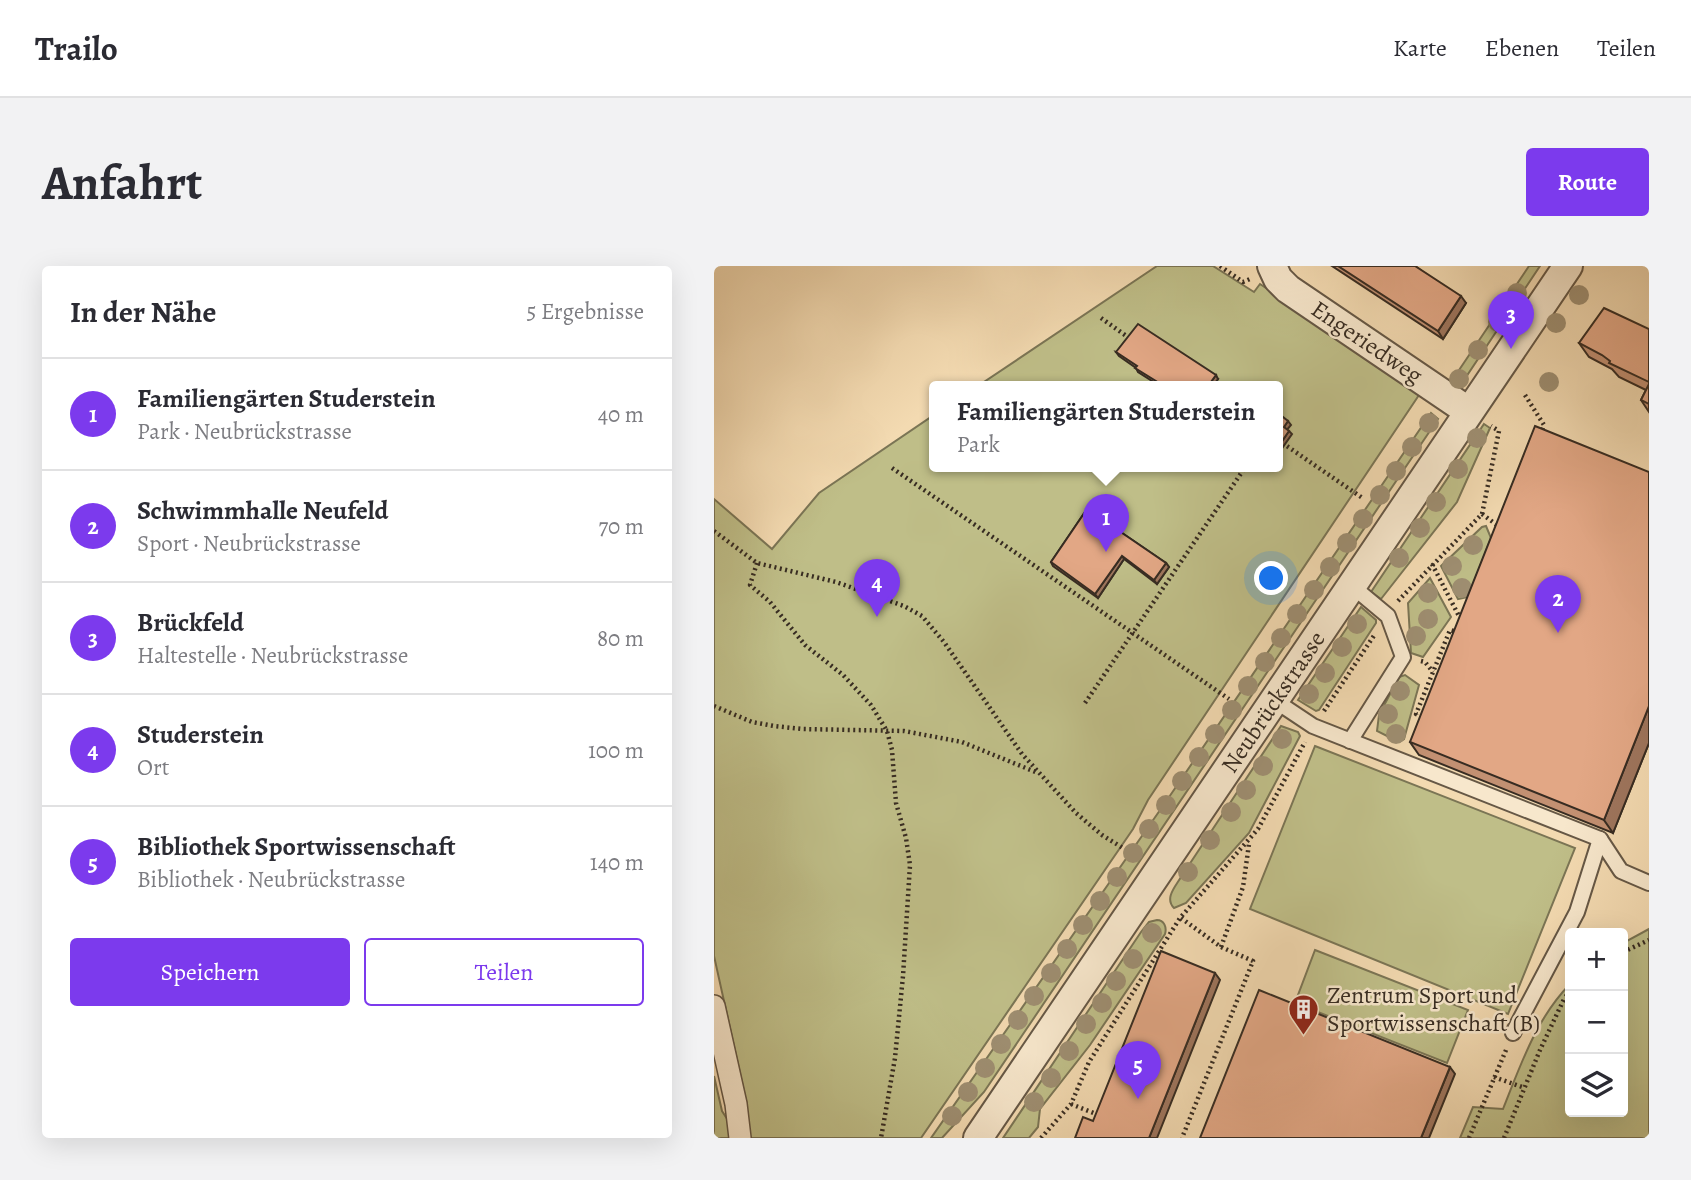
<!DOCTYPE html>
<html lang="de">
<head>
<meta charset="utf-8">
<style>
  body { margin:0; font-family:Alegreya,serif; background:#f2f2f3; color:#2b2b33 }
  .controls { position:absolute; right:21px; bottom:21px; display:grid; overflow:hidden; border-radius:7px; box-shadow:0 7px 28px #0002 }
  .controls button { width:63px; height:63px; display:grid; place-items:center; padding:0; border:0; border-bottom:2px solid #e1e1e2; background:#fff; color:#2b2b33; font:35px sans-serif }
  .you { position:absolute; left:558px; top:313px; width:24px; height:24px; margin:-18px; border:5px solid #fff; border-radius:50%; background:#1a73e8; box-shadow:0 0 0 10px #1a73e833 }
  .badge { display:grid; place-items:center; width:46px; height:46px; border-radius:50%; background:#7c3aed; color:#fff; font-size:23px; font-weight:700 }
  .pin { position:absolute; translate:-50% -58px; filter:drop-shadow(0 2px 4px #0008) }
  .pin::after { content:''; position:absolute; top:37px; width:24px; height:21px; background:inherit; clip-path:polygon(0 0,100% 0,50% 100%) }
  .popup { position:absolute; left:215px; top:115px; width:354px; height:91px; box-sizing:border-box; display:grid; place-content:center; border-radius:7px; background:#fff; filter:drop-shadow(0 2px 5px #0005); font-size:23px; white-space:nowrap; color:#7c7c81 }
  .popup b { font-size:26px; color:#2b2b33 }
  .popup::after { content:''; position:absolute; left:50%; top:100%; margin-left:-14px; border:14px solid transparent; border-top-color:#fff }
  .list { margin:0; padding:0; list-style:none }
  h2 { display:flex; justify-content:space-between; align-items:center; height:91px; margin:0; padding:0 28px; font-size:30px }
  h2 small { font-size:23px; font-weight:400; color:#7c7c81 }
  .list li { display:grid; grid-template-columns:46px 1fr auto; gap:21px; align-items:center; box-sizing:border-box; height:112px; padding:0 28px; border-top:2px solid #e1e1e2 }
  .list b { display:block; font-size:26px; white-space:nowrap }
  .list p { margin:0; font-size:23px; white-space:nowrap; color:#7c7c81 }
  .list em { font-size:23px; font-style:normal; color:#7c7c81 }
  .actions { display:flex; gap:14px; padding:21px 28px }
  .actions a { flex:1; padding:16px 0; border:2px solid #7c3aed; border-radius:7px; text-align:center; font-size:24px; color:#7c3aed }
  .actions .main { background:#7c3aed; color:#fff }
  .icon { flex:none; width:38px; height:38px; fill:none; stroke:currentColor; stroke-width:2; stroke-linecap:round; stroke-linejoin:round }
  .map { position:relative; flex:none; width:935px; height:872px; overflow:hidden; border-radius:7px }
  header { display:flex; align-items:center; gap:42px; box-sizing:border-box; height:98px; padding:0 35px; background:#fff; border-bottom:2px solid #e1e1e2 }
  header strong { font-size:33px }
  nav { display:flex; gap:38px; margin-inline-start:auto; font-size:24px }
  .intro { display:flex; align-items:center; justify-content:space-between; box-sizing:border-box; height:168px; padding:0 42px }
  h1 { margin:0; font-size:49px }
  .button { padding:18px 32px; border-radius:7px; background:#7c3aed; color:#fff; font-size:24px; font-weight:700 }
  main { display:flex; gap:42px; padding:0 42px }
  aside { flex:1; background:#fff; border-radius:7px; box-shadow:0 7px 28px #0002 }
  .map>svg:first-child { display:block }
</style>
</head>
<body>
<header>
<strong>Trailo</strong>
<nav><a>Karte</a><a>Ebenen</a><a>Teilen</a></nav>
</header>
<div class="intro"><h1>Anfahrt</h1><a class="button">Route</a></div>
<main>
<aside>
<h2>In der Nähe<small>5 Ergebnisse</small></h2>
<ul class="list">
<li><span class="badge">1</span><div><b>Familiengärten Studerstein</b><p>Park · Neubrückstrasse</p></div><em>40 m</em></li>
<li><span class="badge">2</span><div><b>Schwimmhalle Neufeld</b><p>Sport · Neubrückstrasse</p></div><em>70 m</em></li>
<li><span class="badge">3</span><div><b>Brückfeld</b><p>Haltestelle · Neubrückstrasse</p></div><em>80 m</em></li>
<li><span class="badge">4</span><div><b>Studerstein</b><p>Ort</p></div><em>100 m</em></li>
<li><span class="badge">5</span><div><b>Bibliothek Sportwissenschaft</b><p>Bibliothek · Neubrückstrasse</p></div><em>140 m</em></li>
</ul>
<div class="actions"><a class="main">Speichern</a><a>Teilen</a></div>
</aside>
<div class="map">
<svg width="935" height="872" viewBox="0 0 935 872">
  <rect width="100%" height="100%" fill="#f3dab1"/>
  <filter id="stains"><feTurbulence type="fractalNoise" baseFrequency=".00286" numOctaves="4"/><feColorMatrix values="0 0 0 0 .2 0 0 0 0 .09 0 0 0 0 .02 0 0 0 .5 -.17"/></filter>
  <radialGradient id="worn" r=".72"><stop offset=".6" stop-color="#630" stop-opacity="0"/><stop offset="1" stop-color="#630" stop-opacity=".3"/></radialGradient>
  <g fill="#bfbe88" stroke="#7b7555" stroke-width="2">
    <polygon points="443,0 499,0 540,26 546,18 707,126 434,534 419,563 207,872 34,872 33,839 0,690 0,233 58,283 105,227 220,149 220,200 564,200 564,120 264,120"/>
    <polygon points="815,0 826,0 746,120 743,122 737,119 737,116"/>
    <polygon points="717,147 724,153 270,826 228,872 217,872 451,537"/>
    <polygon points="770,158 776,162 743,236 667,333 657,326"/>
    <polygon points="772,260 777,272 754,331 744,333 727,300 768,261"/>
    <polygon points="716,312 737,351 709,391 697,387 694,337"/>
    <polygon points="647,341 662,354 662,357 605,444 602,445 584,434"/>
    <polygon points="691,409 705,419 690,473 685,476 663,465 665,449 685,411"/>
    <path d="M567,460L584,466L586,470L535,567L472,637L460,642C450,632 462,620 467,611Z"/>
    <polygon points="601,480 861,582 794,748 536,643"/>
    <path d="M443,654C450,654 453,661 451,668L376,779L326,843L324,861L315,872H289L427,666L435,656Z"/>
    <path d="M935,663V872H746L759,841L789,843C807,798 822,753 856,718V846H909V677Z"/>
    <polygon points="601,684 754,744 733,797 581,737"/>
    <polygon points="0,810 8,845 21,865 21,872 0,872"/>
  </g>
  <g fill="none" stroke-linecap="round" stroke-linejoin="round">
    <defs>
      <g id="service">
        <polyline points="560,434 599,460 886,573 907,605 935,617"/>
        <polyline points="636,475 689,391 674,350 638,320"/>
        <polyline points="799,767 863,646 886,573"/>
      </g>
      <polyline id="pedestrian" points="0,740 22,838 26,872"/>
      <g id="minor">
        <polyline points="558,0 564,13 574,23 754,145"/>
        <polyline points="264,872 854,0"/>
      </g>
    </defs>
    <use href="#service" stroke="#665846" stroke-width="18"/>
    <use href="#pedestrian" stroke="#665846" stroke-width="24"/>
    <use href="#minor" stroke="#665846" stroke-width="32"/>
    <g stroke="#372c22" stroke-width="4.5" stroke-dasharray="2 3.5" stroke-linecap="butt">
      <polyline points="506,0 529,16 536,13"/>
      <polyline points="387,52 418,74"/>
      <polyline points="811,129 830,159 827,167"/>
      <polyline points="564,174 650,233"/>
      <polyline points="178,202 515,433"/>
      <polyline points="768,248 787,262"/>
      <polyline points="0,265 43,297 122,316 190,340 208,350 230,376 308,488 362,547 388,569 412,584"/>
      <polyline points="43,297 36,319 56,336 91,379 129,409 157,439 173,465 178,484 182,537 192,572 196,599 189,710 181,792 167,872"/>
      <polyline points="718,298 747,354"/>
      <polyline points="684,335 768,248 785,165 777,160"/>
      <polyline points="707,395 711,396 719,406"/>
      <polyline points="371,437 532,200"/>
      <polyline points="0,440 38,456 60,460 88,463 190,465 248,476 324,507"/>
      <polyline points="610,445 661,368"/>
      <polyline points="708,451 702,448 736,364 743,366"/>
      <polyline points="467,652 507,681 539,695 468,872"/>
      <polyline points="507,681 529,621 535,578"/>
      <polyline points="909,686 935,674"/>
      <polyline points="780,811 811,822"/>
      <polyline points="357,838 387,850"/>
      <polyline points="327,872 357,838 375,796 466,652 544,563 591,476"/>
      <polyline points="755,872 792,784"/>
      <polyline points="790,872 826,784 851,731 856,727"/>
    </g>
    <use href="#service" stroke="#f7e7cc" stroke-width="14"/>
    <use href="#pedestrian" stroke="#f7e7cc" stroke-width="21"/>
    <use href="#minor" stroke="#f7e7cc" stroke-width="28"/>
  </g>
  <g fill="#9e8e71">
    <circle cx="803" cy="27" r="10"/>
    <circle cx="865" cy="29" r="10"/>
    <circle cx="784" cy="56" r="10"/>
    <circle cx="842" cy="57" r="10"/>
    <circle cx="764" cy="84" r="10"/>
    <circle cx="745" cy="113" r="10"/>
    <circle cx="835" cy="116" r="10"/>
    <circle cx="715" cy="157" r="10"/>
    <circle cx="763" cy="172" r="10"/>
    <circle cx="698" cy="181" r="10"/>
    <circle cx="744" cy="203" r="10"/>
    <circle cx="682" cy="205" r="10"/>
    <circle cx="666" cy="229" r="10"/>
    <circle cx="722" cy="236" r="10"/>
    <circle cx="649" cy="253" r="10"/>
    <circle cx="706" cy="262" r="10"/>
    <circle cx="633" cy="277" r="10"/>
    <circle cx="759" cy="279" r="10"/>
    <circle cx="685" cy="292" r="10"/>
    <circle cx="738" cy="300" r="10"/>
    <circle cx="616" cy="301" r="10"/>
    <circle cx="748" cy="322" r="10"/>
    <circle cx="600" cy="324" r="10"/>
    <circle cx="714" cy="327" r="10"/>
    <circle cx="583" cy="348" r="10"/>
    <circle cx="714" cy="353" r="10"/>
    <circle cx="643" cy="358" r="10"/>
    <circle cx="702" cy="370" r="10"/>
    <circle cx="567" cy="372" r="10"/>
    <circle cx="628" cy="381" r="10"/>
    <circle cx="551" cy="396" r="10"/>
    <circle cx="611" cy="407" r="10"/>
    <circle cx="534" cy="420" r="10"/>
    <circle cx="686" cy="425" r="10"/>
    <circle cx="595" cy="428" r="10"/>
    <circle cx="518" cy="444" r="10"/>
    <circle cx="674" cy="448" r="10"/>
    <circle cx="501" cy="468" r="10"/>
    <circle cx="682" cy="468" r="10"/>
    <circle cx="568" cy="473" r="10"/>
    <circle cx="485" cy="491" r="10"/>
    <circle cx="549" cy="500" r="10"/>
    <circle cx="468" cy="515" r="10"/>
    <circle cx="532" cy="524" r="10"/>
    <circle cx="452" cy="539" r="10"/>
    <circle cx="517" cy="546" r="10"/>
    <circle cx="435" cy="563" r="10"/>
    <circle cx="496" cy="574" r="10"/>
    <circle cx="419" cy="587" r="10"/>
    <circle cx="474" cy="606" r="10"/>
    <circle cx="403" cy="611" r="10"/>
    <circle cx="386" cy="635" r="10"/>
    <circle cx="369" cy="659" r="10"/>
    <circle cx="438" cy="667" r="10"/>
    <circle cx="353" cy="683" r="10"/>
    <circle cx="419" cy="693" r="10"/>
    <circle cx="337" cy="707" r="10"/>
    <circle cx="402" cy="715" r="10"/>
    <circle cx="320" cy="730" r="10"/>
    <circle cx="388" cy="737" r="10"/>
    <circle cx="304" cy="754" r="10"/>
    <circle cx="372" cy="758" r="10"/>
    <circle cx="287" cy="778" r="10"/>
    <circle cx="355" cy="785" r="10"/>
    <circle cx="271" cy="802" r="10"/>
    <circle cx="337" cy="812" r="10"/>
    <circle cx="254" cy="826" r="10"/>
    <circle cx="320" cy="836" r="10"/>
    <circle cx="238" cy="850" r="10"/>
  </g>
  <g fill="#c29072" stroke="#372c22" stroke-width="2">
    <polygon points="618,0 701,0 752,37 729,73"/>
    <polygon points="935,63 935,146 927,134 932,124 905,111 898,103 875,91 865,77"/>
    <polygon points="402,86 504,113 499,120 446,120 424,106 422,102 405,90"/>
    <polygon points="935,206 935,477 899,567 705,489 696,476"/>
    <polygon points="373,243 452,297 455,301 443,318 410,293 384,332 339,300 337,296"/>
  </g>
  <g fill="#9e755d" stroke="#372c22" stroke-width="2">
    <polygon points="747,30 752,37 729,73 724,65"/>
    <polygon points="502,109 504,113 499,120 494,120"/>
    <polygon points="574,155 577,159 572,165 570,161"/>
    <polygon points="575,165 578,168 564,188 564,181"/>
    <polygon points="408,290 410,293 384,332 381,328"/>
    <polygon points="452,297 455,301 443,318 440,314"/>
    <polygon points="935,440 935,477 899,567 890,554"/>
    <polygon points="501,707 506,714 443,872 435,872"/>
    <polygon points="736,801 741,808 715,872 707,872"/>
  </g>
  <g fill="#e2a785" stroke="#372c22" stroke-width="2">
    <polygon points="624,0 701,0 747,30 724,65"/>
    <polygon points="890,42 935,63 935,116 895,97 896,95 888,89 865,77"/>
    <polygon points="424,58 502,109 494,120 450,120 421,102 423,100 402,86"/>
    <polygon points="935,118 935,138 927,134"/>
    <polygon points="564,147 574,155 570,161 575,165 564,181"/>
    <polygon points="821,160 935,206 935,440 890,554 696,476"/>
    <polygon points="373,243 452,297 440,314 408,290 381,328 337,296"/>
    <polygon points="447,685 501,707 435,872 361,872 369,851 379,855"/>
    <polygon points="545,724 736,801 707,872 486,872"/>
  </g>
  <defs>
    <symbol id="building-pin" viewBox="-11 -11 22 30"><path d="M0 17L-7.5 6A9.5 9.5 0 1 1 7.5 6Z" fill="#8f2418" stroke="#f7e7cc"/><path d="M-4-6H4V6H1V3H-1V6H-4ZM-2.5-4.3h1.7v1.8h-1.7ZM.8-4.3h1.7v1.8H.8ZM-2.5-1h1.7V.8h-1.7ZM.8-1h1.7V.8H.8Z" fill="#fff"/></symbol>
  </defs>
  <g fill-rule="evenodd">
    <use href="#building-pin" x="572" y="726" width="35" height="47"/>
  </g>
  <g text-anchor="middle" stroke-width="5" stroke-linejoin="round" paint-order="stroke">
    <g font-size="24" fill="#372c22" stroke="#f7e7cc">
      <text transform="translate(653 76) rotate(34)" y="8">Engeriedweg</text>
      <text transform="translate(559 436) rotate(-56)" y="8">Neubrückstrasse</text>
    </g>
    <g font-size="24" fill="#372c22" stroke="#f7e7cc" text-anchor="start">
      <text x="613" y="737">Zentrum Sport und<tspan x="613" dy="28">Sportwissenschaft (B)</tspan></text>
    </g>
  </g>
  <rect width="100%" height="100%" filter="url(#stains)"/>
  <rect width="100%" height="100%" fill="url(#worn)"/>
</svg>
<div class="controls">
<button>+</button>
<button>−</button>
<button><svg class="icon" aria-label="layers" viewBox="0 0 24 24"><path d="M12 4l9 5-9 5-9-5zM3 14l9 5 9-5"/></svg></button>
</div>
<div class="you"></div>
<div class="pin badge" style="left:392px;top:286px">1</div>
<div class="popup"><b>Familiengärten Studerstein</b>Park</div>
<div class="pin badge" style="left:844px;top:367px">2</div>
<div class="pin badge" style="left:797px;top:83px">3</div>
<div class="pin badge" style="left:163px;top:351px">4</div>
<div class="pin badge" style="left:424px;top:833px">5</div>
</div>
</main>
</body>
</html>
